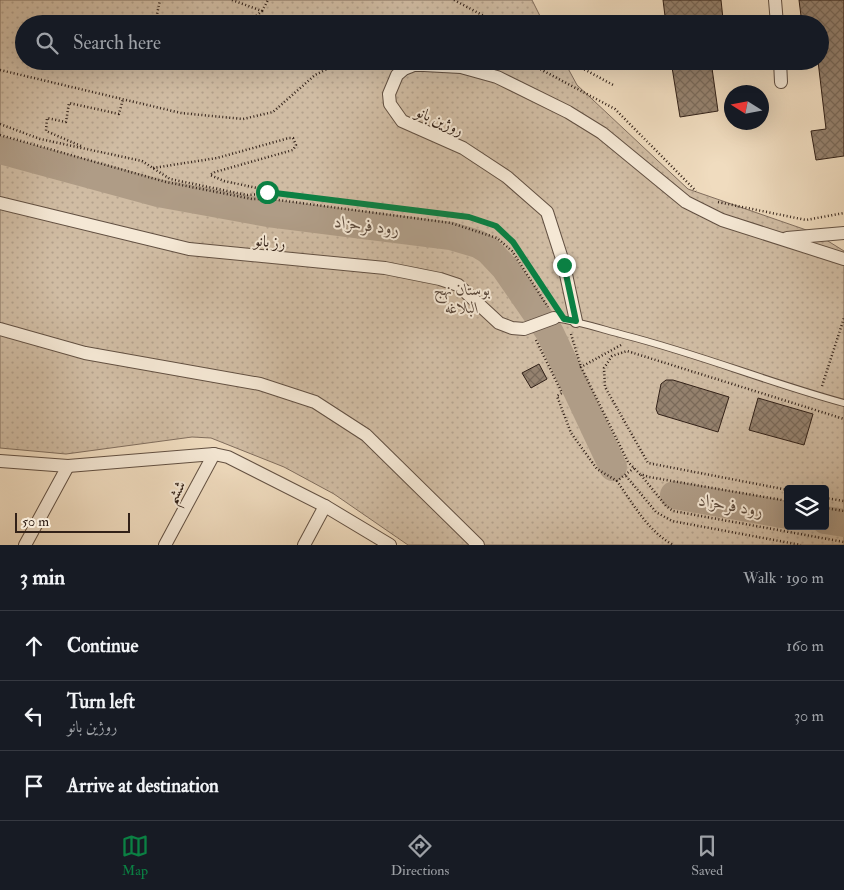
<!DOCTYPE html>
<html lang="en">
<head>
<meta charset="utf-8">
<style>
  body { margin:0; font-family:"IM FELL Double Pica",Amiri,serif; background:#20242c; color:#f1f3f6 }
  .controls { position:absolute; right:15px; bottom:15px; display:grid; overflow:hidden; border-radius:5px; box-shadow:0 5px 20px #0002 }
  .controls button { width:45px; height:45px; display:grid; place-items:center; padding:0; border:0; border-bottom:1px solid #363941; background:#171b24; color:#f1f3f6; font:25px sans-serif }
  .compass { position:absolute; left:724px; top:85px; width:45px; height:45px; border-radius:50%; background:#171b24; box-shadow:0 5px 20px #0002; rotate:281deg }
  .scale { position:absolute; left:15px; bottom:12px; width:115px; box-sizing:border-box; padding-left:5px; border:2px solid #322118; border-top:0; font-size:14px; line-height:18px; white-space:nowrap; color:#322118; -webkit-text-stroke:4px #f5e8d5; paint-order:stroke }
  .stop { position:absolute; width:15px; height:15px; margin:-11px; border:4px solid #0b8043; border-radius:50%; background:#fff }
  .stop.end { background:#0b8043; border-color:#fff; box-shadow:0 1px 5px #0008 }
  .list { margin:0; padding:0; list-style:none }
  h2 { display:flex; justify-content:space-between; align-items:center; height:65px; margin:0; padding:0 20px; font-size:21px }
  h2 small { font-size:16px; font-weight:400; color:#9ea1a6 }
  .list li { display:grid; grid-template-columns:32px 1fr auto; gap:15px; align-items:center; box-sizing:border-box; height:70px; padding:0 20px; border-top:1px solid #363941 }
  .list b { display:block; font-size:19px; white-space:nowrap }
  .list p { margin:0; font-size:16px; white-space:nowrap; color:#9ea1a6 }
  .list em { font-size:16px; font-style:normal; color:#9ea1a6 }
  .icon { flex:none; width:28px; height:28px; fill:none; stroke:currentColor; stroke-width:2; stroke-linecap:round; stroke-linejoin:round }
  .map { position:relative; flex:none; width:844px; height:545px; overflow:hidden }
  .search { position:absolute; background:#171b24; box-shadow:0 5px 20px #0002; left:15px; right:15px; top:15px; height:55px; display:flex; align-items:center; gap:12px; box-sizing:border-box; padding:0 18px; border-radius:28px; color:#9ea1a6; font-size:19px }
  .sheet { height:275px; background:#171b24 }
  nav { display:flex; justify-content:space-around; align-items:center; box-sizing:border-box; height:70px; border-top:1px solid #363941; background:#171b24; font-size:14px; color:#9ea1a6 }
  nav a { display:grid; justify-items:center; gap:2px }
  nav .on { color:#0b8043 }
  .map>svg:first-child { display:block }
</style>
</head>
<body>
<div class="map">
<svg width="844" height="545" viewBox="0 0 844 545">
  <defs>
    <pattern id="park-dots" width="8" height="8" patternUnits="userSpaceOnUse" patternTransform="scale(1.25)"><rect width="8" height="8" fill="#d0bca3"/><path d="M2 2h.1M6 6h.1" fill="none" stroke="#b3a18c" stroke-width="1.8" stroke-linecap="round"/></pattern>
    <pattern id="building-cross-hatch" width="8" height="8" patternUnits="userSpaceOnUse" patternTransform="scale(1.25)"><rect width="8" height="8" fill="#95826f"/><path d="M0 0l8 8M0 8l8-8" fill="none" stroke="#7a6a5a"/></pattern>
  </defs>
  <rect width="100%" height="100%" fill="#f0dcbf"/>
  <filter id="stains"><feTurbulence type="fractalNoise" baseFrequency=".004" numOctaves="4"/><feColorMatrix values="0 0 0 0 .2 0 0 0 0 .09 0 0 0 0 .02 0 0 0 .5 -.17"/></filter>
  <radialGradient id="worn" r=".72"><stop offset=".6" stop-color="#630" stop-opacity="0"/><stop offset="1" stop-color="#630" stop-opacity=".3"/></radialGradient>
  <path fill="url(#park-dots)" stroke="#816e5e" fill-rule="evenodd" d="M0,0H532L544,24H24V61H564L577,85L688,189L815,233L844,251V545H408L334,494L284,467L211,438L192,437L66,454L0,448ZM788,489H825V526H788Z"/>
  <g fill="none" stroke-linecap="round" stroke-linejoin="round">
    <g stroke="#af9c86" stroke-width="28">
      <polyline points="0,150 158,193 268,213 451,236 478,244 488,250 505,268 550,333 613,467"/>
      <polyline points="674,495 788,515"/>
      <polyline points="825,520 844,523"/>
    </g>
  </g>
  <g fill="url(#building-cross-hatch)" stroke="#322118">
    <polygon points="663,0 721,0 723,19 666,24"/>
    <polygon points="799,0 844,0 844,156 816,160 811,131 826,129 818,61 820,61 820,24 802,24"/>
    <polygon points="671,61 711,61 718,111 680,117"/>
    <polygon points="539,364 547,379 531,388 522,373"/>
    <polygon points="666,380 673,380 729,397 718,432 658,414 656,409 661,384"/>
    <polygon points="758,398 813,414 804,445 749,430"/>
  </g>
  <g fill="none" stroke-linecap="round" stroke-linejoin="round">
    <defs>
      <path id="lane" d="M554,318C578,321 601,329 624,335C699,354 770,383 844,403"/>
      <g id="street">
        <polyline points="775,0 777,24"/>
        <polyline points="780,61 781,82"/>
        <polyline points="0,203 189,249 385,268 440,279 458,285 499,323 512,328 524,329 554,318"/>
        <polyline points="787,238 844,233"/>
        <polyline points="576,321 564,265 547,212 507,177 463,148 402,121 390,104 389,94 397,75 404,69 414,65 424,65 461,67 497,77 568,112 602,133 686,202 722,220 844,259"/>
        <polyline points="0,329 85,353 260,384 315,402 366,435 478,545"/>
        <polyline points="0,461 68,466 214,454 228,457 325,506 390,545"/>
        <polyline points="25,545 68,466"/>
        <polyline points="165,545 214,454"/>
        <polyline points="304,545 325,506"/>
      </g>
    </defs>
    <use href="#lane" stroke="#625042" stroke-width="8"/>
    <use href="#street" stroke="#625042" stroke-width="14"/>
    <g stroke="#322118" stroke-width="2.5" stroke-dasharray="1 2.5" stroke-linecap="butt">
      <polyline points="232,0 262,11 247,24"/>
      <polyline points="454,0 499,24"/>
      <polyline points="262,11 268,0"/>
      <polyline points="155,24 160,0"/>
      <polyline points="353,24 415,19 430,24"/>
      <polyline points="525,61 615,109 696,191"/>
      <polyline points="569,61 615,86"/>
      <polyline points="0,70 181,113 243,119 273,112 315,75 343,61"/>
      <polyline points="0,124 40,139 142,161 170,179 247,195 284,193 454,215 484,221 505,233 513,243 538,277 553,304"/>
      <polyline points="0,135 166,182 252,199 271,199 451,223 497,238 512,251 548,307"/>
      <polyline points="81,146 46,131 47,118 66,122 69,103 119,114 123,99"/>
      <polyline points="153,168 217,158 289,138 293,138 296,145 293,150 215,172 210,175 224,181 271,191"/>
      <polyline points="718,202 806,220 844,213"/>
      <polyline points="571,334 581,367"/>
      <polyline points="536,340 562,393 557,396 571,433 597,469 617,481"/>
      <polyline points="621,345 581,367 628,462 640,474 649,477 788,501"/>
      <polyline points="822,386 844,318"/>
      <path d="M634,468L617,481C633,504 648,531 673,545"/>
      <polyline points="641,475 666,506 673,511 844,542"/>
      <polyline points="626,476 656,512 672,521 801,545"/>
      <polyline points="788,490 648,463 605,387 604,368 612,356 627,351 844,419"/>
      <polyline points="825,498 844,501"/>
      <polyline points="825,508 844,511"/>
    </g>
    <use href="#lane" stroke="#f5e8d5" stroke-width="6"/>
    <use href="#street" stroke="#f5e8d5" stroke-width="12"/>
  </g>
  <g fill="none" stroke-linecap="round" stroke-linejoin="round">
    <polyline stroke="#0b8043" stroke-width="6" points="267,192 469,217 496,226 513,242 564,319 576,321 564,265"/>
  </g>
  <g text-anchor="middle" stroke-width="4" stroke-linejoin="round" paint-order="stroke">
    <g font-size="16" fill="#322118" stroke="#f5e8d5">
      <text transform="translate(440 120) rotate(24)" y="6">روژین بانو</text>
      <text transform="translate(270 241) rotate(6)" y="6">رز بانو</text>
      <text transform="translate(175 492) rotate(-62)" y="6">ششم</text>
    </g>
    <g font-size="16" font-style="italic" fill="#5a483b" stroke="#f5e8d5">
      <text x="462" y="295">بوستان نهج<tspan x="462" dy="18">البلاغه</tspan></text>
    </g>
    <g font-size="18" font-style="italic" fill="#5e4c3e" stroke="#f5e8d5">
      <text transform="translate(367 225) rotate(7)" y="6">رود فرحزاد</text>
      <text transform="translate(731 505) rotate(10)" y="6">رود فرحزاد</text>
    </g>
  </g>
  <rect width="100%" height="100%" filter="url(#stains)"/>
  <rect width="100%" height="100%" fill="url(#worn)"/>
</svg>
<div class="controls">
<button><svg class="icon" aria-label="layers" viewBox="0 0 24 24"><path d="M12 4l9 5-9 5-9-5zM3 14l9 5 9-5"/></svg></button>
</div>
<svg class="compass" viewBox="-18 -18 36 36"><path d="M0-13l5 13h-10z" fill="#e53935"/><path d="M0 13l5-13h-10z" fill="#9ea1a6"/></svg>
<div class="scale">50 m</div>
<div class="stop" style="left:267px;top:192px"></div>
<div class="stop end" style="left:564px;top:265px"></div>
<div class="search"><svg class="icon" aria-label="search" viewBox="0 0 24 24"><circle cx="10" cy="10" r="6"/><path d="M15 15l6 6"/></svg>Search here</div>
</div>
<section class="sheet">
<h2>3 min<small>Walk · 190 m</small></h2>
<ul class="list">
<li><svg class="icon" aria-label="ahead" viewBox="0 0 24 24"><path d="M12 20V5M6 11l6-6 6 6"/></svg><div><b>Continue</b></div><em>160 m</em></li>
<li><svg class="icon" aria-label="left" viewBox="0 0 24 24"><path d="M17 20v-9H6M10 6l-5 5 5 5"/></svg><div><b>Turn left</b><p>روژین بانو</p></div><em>30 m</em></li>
<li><svg class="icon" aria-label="arrive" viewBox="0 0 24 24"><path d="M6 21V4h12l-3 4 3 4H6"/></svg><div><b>Arrive at destination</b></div></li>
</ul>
</section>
<nav>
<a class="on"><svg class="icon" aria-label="map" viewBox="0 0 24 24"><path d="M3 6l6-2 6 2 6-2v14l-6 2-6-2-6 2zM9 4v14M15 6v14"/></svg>Map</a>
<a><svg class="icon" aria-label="directions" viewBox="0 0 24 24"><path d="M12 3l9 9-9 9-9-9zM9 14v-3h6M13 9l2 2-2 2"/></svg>Directions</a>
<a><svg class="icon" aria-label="saved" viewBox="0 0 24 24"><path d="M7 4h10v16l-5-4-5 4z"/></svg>Saved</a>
</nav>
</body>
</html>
